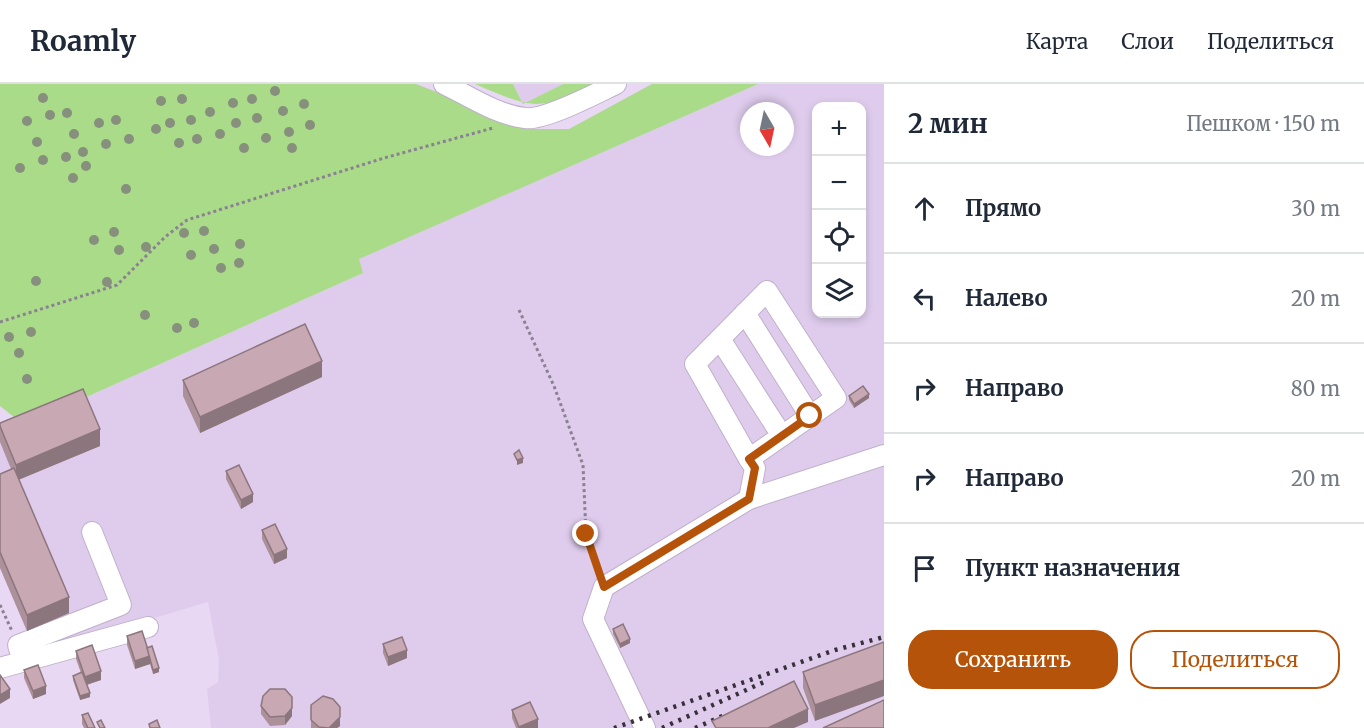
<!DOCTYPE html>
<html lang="ru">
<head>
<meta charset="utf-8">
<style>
  body { margin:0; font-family:Merriweather,serif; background:#f2f2f3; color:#1f2937 }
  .controls { position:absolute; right:18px; top:18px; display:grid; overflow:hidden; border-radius:12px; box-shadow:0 3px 9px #0003 }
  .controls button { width:54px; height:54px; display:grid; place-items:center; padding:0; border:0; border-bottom:2px solid #e0e1e3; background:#fff; color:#1f2937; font:30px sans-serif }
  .compass { position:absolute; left:740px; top:18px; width:54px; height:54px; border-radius:50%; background:#fff; box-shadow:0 3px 9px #0003; rotate:171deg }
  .stop { position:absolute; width:18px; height:18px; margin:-14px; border:4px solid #b45309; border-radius:50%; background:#fff }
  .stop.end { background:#b45309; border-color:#fff; box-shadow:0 2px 6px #0008 }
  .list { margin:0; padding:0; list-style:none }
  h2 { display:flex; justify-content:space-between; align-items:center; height:78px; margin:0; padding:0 24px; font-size:26px }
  h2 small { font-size:20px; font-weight:400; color:#747a83 }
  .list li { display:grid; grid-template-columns:39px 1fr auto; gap:18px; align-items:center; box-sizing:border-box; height:90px; padding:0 24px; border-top:2px solid #e0e1e3 }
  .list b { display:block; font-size:22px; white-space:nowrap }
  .list em { font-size:20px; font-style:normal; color:#747a83 }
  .actions { display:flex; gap:12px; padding:18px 24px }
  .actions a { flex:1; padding:14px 0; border:2px solid #b45309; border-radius:24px; text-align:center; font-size:21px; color:#b45309 }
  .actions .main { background:#b45309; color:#fff }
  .icon { flex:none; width:33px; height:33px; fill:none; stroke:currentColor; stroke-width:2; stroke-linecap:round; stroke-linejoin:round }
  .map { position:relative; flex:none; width:884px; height:644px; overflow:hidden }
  header { display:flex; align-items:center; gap:36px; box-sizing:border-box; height:84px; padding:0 30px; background:#fff; border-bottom:2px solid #e0e1e3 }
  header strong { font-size:28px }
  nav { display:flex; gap:33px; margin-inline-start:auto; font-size:21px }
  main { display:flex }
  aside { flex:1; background:#fff }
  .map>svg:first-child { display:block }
</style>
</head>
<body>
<header>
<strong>Roamly</strong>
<nav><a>Карта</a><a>Слои</a><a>Поделиться</a></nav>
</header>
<main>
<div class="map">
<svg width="884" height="644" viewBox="0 0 884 644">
  <rect width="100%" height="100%" fill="#e8d8f3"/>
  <g fill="#dfcced" fill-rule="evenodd">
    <polygon points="513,0 563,0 523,20"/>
    <path d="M758,0H884V644H211L207,605L218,598L219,576L208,518L36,569L0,484V352L363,189L358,175ZM816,22H862V230H816ZM749,27H785V63H749Z"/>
  </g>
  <g fill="#a9db89">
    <polygon points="0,0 416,0 533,45 569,45 652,0 758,0 359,175 363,189 24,341 0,322"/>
    <path d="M475,0H513L523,20L563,0H597C536,27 536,26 475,0Z"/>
  </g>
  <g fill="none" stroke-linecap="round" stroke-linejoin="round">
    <defs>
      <g id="minor">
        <path d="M444,0C469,12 497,31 525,34C544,37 597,9 616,0"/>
        <polygon points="767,207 836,314 749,375 695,280"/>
        <polyline points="745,229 810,332"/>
        <polyline points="720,255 782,352"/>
        <polyline points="749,415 884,371"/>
        <polyline points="23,577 18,561 121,521 92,448"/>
        <polyline points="0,584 148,543"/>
        <polyline points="645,644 593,535 604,503 749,415 755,384 749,375"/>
      </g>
    </defs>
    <use href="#minor" stroke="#bfb0ca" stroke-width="22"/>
    <g stroke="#8c8093" stroke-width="3" stroke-dasharray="3 3" stroke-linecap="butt">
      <polyline points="519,226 554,302 583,381 586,450 599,487"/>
      <polyline points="0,238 117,201 165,153 187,136 384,74 493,44"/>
      <polyline points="0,521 12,547"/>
    </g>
    <use href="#minor" stroke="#fff" stroke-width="20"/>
    <g stroke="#37303b" stroke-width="4.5" stroke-dasharray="3 6" stroke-linecap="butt">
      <polyline points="614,644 835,566 884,553"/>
      <polyline points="662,644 764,598"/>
      <polyline points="695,644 727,630"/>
    </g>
  </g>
  <g fill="#86907d">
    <circle cx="275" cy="7" r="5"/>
    <circle cx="43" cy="14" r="5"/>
    <circle cx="182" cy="15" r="5"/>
    <circle cx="252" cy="15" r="5"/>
    <circle cx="161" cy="17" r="5"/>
    <circle cx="233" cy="19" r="5"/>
    <circle cx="304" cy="20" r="5"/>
    <circle cx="283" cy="27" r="5"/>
    <circle cx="210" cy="28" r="5"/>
    <circle cx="67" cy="29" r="5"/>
    <circle cx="50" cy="31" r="5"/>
    <circle cx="257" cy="34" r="5"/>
    <circle cx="116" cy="36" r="5"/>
    <circle cx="191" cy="36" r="5"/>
    <circle cx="27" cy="37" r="5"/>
    <circle cx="99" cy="39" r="5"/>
    <circle cx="170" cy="39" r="5"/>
    <circle cx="236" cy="39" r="5"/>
    <circle cx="310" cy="41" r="5"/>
    <circle cx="156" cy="45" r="5"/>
    <circle cx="289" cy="48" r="5"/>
    <circle cx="74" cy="50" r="5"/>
    <circle cx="220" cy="50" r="5"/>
    <circle cx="266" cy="54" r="5"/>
    <circle cx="129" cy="55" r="5"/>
    <circle cx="197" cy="55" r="5"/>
    <circle cx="37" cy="58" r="5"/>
    <circle cx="179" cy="59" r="5"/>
    <circle cx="106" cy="60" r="5"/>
    <circle cx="244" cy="64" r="5"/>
    <circle cx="292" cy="64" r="5"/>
    <circle cx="83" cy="68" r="5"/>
    <circle cx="66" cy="73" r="5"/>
    <circle cx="43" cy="76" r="5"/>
    <circle cx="86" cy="82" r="5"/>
    <circle cx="20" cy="84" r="5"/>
    <circle cx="73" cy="94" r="5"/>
    <circle cx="126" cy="105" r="5"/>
    <circle cx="204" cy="147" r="5"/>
    <circle cx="114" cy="148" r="5"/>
    <circle cx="184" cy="149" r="5"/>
    <circle cx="94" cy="156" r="5"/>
    <circle cx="240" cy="160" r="5"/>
    <circle cx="146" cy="163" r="5"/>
    <circle cx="214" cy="165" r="5"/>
    <circle cx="119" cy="166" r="5"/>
    <circle cx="191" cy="171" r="5"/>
    <circle cx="239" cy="179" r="5"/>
    <circle cx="221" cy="184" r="5"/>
    <circle cx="36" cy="197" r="5"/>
    <circle cx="107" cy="198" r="5"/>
    <circle cx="145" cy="231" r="5"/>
    <circle cx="194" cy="239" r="5"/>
    <circle cx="177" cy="244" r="5"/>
    <circle cx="31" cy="248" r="5"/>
    <circle cx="9" cy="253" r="5"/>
    <circle cx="19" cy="269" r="5"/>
    <circle cx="27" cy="295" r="5"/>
  </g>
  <g fill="#ac909a">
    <polygon points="322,293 200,349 183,312 183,296"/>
    <polygon points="849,312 869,314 854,324 849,316"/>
    <polygon points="0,339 100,362 19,395 69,529 27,547 0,484 0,390 11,385 0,358"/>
    <polygon points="226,387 253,418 241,425 226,395"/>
    <polygon points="262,446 287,474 274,480 262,455"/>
    <polygon points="613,545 630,559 620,564 613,550"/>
    <polygon points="127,552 147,564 159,588 153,590 150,580 135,585 127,561"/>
    <polygon points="884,558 815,637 803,604 803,588"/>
    <polygon points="383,560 407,574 388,582 383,569"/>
    <polygon points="76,567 101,596 87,601 90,613 80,616 73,596 73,592 81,589 76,575"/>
    <polygon points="24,586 46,610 33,615 24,594"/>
    <polygon points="311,621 340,642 337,644 311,644"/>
    <polygon points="261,622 292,632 285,641 270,642 261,630"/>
    <polygon points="512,626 538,644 516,644 512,634"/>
    <polygon points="82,631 95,644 84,644 82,640"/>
  </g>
  <g fill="#8c767d">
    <polygon points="322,277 322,293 200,349 200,333"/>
    <polygon points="869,310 869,314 854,324 854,320"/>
    <polygon points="100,345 100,362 16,397 16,381"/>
    <polygon points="523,374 523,379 517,381 517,376"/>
    <polygon points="253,410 253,418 241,425 241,416"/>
    <polygon points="287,465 287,474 274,480 274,471"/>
    <polygon points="69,513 69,529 27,547 27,531"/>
    <polygon points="630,555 630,559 620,564 620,560"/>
    <polygon points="407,566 407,574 388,582 388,573"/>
    <polygon points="150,572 150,580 135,585 135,577"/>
    <polygon points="159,584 159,588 153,590 153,586"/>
    <polygon points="101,587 101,596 85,601 85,593"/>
    <polygon points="884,596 884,612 815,637 815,621"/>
    <polygon points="46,602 46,610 33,615 33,607"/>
    <polygon points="10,605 10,614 0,620 0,611"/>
    <polygon points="90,609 90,613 80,616 80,612"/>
    <polygon points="292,624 292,632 285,641 285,632"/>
    <polygon points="808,625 808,638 794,644 768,644"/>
    <polygon points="340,633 340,642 337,644 329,644"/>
    <polygon points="538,635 538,644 519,644 519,643"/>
  </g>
  <g fill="#c8a8b3" stroke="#8c767d" stroke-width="1.5">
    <polygon points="305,240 322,277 200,333 183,296"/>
    <polygon points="863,302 869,310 854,320 849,312"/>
    <polygon points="83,305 100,345 16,381 0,342 0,339"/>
    <polygon points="519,366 523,374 517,376 514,370"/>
    <polygon points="239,381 253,410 241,416 226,387"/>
    <polygon points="14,384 69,513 27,531 0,468 0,390"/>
    <polygon points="275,440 287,465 274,471 262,446"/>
    <polygon points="623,540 630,555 620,560 613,545"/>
    <polygon points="142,547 150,572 135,577 127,552"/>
    <polygon points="402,553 407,566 388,573 383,560"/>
    <polygon points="884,558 884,596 815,621 803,588"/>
    <polygon points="92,561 101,587 85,593 76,567"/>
    <polygon points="152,562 159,584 153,586 147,564"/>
    <polygon points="38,581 46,602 33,607 24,586"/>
    <polygon points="82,588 90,609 80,612 73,592"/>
    <polygon points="0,591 10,605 0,611"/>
    <polygon points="794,597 808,625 768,644 716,644 712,637"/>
    <polygon points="270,605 285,605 292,613 292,624 285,632 270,633 261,622 263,612"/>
    <polygon points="323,612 333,615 340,623 340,633 329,644 319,643 311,636 311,621"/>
    <polygon points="884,616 884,644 823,644"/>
    <polygon points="530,618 538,635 519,643 512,626"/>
    <polygon points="88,629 95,644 88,644 82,631"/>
    <polygon points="101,636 105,644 99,644 100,644 97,638"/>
    <polygon points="157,636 160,644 150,644 149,640"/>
  </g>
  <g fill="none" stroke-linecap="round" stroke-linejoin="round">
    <polyline stroke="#b45309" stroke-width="8" points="586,450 604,503 749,415 755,384 749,375 810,332"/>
  </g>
</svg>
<div class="controls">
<button>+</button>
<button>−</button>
<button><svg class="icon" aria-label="locate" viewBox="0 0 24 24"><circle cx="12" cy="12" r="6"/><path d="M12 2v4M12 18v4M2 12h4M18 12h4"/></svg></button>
<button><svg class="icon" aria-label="layers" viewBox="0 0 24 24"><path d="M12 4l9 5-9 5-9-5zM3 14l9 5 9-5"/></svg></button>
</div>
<svg class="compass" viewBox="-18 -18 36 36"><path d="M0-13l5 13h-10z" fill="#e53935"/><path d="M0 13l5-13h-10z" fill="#747a83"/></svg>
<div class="stop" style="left:810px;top:332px"></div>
<div class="stop end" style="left:586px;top:450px"></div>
</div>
<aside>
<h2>2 мин<small>Пешком · 150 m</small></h2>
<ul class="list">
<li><svg class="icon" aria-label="ahead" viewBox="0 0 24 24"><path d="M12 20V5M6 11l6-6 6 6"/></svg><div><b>Прямо</b></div><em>30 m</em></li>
<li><svg class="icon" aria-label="left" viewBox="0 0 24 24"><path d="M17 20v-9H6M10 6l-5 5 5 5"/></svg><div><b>Налево</b></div><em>20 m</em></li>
<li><svg class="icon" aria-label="right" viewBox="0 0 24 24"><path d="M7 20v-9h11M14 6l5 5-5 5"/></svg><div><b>Направо</b></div><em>80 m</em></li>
<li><svg class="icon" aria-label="right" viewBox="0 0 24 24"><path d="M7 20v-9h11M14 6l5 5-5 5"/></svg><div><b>Направо</b></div><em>20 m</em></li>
<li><svg class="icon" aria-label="arrive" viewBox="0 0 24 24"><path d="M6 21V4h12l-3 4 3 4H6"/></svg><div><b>Пункт назначения</b></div></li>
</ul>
<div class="actions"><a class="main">Сохранить</a><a>Поделиться</a></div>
</aside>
</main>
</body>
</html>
